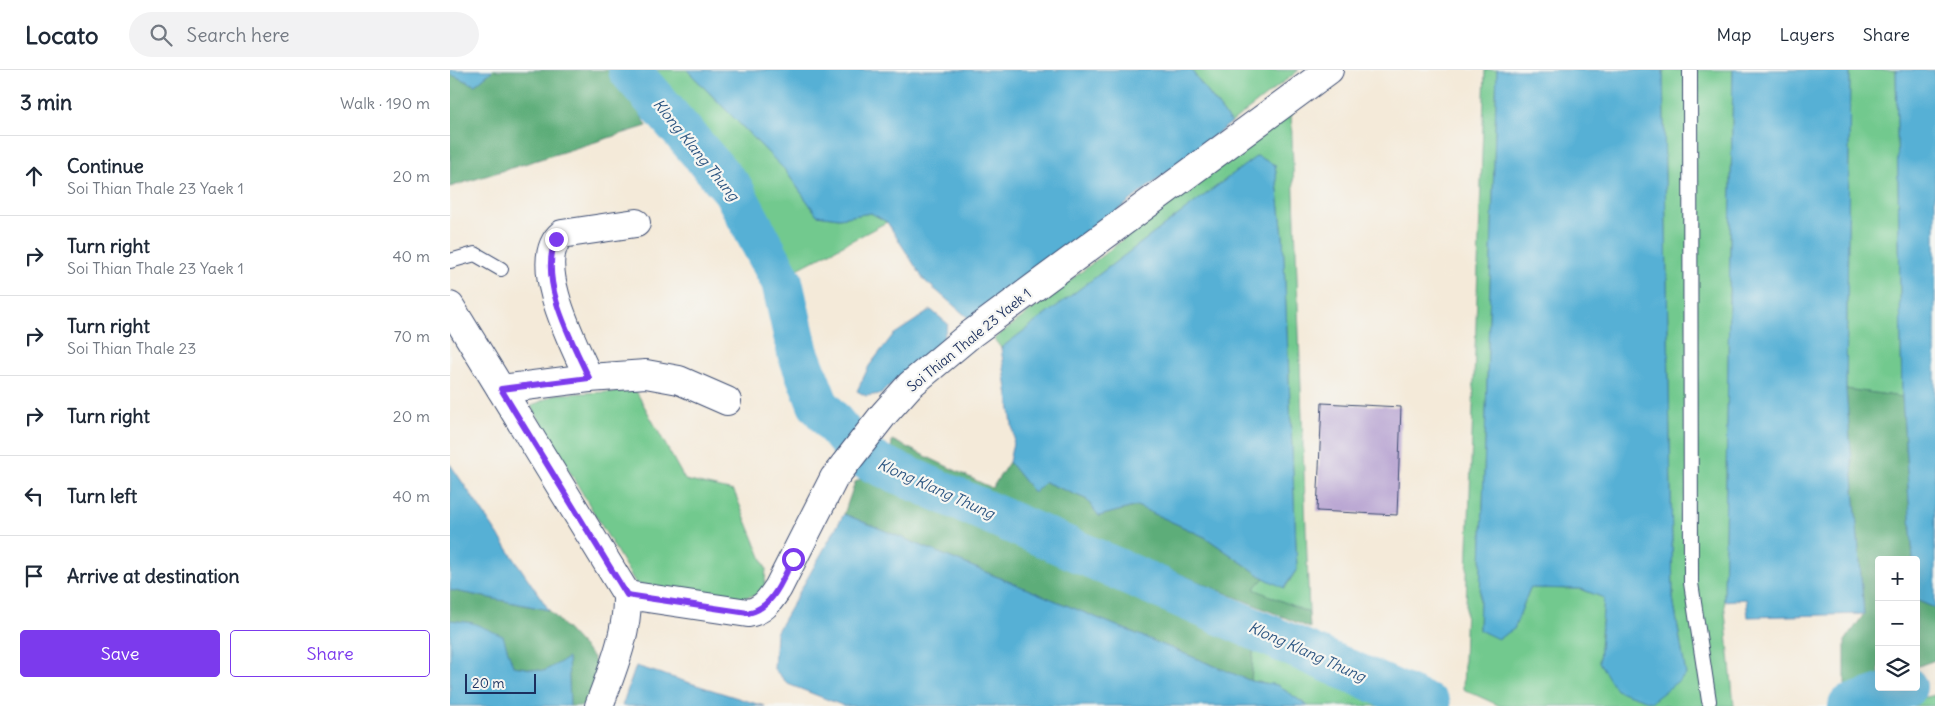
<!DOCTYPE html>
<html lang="en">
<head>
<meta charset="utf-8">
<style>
  body { margin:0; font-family:Delius,sans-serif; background:#f2f2f3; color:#1f2937 }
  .controls { position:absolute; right:15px; bottom:15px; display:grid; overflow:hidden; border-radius:5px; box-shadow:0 5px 20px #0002 }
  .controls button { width:45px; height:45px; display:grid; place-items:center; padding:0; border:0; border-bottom:1px solid #e0e1e3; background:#fff; color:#1f2937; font:25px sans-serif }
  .scale { position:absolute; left:15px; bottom:12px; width:71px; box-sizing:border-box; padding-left:5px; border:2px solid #1b2f5e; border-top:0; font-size:14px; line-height:18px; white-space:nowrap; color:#1b2f5e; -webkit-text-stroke:4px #f6f6f2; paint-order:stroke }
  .stop { position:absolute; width:15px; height:15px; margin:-11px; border:4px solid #7c3aed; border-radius:50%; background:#fff }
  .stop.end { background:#7c3aed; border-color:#fff; box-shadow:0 1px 5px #0008 }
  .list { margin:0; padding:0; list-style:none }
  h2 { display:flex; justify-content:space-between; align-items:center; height:65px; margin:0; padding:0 20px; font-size:21px }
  h2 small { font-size:16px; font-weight:400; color:#747a83 }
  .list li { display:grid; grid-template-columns:32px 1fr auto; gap:15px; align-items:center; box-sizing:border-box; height:80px; padding:0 20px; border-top:1px solid #e0e1e3 }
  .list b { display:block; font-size:19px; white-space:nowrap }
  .list p { margin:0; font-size:16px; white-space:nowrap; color:#747a83 }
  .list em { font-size:16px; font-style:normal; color:#747a83 }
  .actions { display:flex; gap:10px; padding:15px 20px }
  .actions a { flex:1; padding:11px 0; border:1px solid #7c3aed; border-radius:5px; text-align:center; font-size:18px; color:#7c3aed }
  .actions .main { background:#7c3aed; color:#fff }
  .icon { flex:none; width:28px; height:28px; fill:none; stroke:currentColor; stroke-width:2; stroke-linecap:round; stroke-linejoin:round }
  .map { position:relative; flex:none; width:1485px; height:636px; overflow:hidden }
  header { display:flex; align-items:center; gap:30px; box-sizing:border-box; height:70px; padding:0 25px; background:#fff; border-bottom:1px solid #e0e1e3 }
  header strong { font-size:24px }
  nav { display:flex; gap:28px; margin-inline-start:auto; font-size:18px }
  .search { width:350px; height:45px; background:#f2f2f3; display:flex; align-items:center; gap:12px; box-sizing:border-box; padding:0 18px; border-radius:28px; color:#747a83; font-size:19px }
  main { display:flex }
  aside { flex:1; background:#fff }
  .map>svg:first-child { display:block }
</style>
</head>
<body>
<header>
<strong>Locato</strong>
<div class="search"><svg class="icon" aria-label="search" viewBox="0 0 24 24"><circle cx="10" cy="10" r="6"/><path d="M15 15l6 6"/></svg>Search here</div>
<nav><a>Map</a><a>Layers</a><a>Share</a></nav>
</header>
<main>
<aside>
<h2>3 min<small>Walk · 190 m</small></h2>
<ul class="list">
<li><svg class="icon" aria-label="ahead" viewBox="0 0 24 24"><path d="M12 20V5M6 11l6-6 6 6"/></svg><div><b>Continue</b><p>Soi Thian Thale 23 Yaek 1</p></div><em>20 m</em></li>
<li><svg class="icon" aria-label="right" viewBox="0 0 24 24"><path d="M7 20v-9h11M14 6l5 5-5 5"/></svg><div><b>Turn right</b><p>Soi Thian Thale 23 Yaek 1</p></div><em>40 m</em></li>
<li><svg class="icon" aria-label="right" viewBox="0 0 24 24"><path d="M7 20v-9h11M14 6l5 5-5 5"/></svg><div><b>Turn right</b><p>Soi Thian Thale 23</p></div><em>70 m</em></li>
<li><svg class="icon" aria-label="right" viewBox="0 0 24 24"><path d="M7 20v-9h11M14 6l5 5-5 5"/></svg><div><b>Turn right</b></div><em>20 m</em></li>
<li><svg class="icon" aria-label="left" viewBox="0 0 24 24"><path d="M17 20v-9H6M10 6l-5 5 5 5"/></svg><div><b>Turn left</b></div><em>40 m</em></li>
<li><svg class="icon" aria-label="arrive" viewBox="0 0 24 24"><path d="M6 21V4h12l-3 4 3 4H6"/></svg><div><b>Arrive at destination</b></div></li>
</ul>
<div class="actions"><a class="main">Save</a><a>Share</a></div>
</aside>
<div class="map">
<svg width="1485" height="636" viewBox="0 0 1485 636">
  <rect width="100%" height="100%" fill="#f6f6f2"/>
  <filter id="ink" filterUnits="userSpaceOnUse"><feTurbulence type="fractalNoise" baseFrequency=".02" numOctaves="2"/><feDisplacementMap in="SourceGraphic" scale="10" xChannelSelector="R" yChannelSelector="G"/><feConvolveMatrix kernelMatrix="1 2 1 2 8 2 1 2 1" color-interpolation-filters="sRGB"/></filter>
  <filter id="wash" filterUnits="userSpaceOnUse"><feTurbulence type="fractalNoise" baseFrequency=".0096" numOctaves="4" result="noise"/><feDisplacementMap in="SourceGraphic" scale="20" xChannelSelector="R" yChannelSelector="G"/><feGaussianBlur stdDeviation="1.12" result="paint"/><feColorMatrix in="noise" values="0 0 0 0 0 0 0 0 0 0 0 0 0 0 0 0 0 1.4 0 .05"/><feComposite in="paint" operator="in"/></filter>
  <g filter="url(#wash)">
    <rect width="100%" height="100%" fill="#f4ead9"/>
    <g fill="#72c98e" stroke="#467c76">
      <polygon points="202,0 237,0 335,100 367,145 389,148 421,143 437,152 340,203 310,139"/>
      <polygon points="741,0 849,0 781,53"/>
      <polygon points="1035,0 1047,0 1029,560 1064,559 1080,518 1131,519 1154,528 1149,592 1236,605 1223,528 1213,0 1283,0 1274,531 1284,636 1050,636 1013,619"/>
      <polygon points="1400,0 1446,0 1452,327 1396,319"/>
      <polygon points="841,40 859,543 803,519 814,508 835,518 847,499 833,166 825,95 807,86 551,278 544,269"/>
      <polygon points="186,321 235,410 284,421 316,499 314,523 284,530 186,514 81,336 106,324"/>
      <polygon points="804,571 948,636 858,636 827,615 801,611"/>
      <polygon points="1485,625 1485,636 1441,636"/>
    </g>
    <g fill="#5dad79" stroke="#3c6e6c">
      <polygon points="43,0 165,0 197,56 0,117 0,4 25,15"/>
      <polygon points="1396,319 1452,327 1463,490 1429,490 1429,609 1395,621 1395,571 1414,544"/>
      <polygon points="442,370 542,418 559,392 584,423 595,412 636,429 649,446 687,436 755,467 814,508 804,519 859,543 860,558 441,384"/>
      <polygon points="417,406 454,417 804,571 801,611 394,444 405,412"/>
      <polygon points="0,520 99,540 143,587 151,607 139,636 120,636 118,589 94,601 63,596 23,553 0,550"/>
      <polygon points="1466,530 1485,538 1485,590 1466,597"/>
    </g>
    <g fill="#57b0d5" stroke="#39709a">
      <polygon points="0,0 43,0 25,15 0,4"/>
      <polygon points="237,0 741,0 781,53 523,252 474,210 437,152 421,143 389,148 367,145 335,100"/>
      <polygon points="1047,0 1213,0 1223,528 1236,605 1201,632 1166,620 1149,592 1154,528 1131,519 1080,518 1064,559 1048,569 1029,560"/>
      <polygon points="1283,0 1400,0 1396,319 1414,544 1298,547 1296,529 1274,531"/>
      <polygon points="1446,0 1485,0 1485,538 1466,530 1466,490 1463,490 1452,327"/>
      <polygon points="807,86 825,95 833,166 847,499 834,518 814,508 755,467 687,436 649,446 636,429 595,412 584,423 559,392 564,368 551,278"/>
      <polygon points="481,240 498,254 492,271 430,324 416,326 407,321 419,296 443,265"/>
      <polygon points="0,394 99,540 0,520"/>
      <polygon points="394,444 801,611 827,615 858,636 394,636 338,614 324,599 326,563"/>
      <polygon points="0,550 23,553 53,566 63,596 94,601 118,588 120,636 0,636"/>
      <polygon points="186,596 307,634 315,636 172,636"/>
    </g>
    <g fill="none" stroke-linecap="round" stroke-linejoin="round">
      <g stroke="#57b0d5" stroke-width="42">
        <polyline points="179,0 283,120 332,212 348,283 368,334 412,387 980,636"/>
        <polyline points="1399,636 1456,617"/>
      </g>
    </g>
    <g id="blocks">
      <polygon fill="#b5a0d0" points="872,333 951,337 947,445 867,441"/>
    </g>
  </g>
  <g filter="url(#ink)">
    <use href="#blocks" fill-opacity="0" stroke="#3c4b70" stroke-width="1"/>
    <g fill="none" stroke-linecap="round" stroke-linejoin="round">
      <defs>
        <g id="service">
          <polyline points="1240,0 1241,513 1259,631"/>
          <polyline points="0,191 25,184 51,199"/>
        </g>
        <g id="minor">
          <path d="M0,236L177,525C178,564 162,600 149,636"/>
          <path d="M139,308C125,277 79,191 112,164L186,153"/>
          <polyline points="51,319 139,308 196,304 229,310 277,331"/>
          <path d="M177,525L298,543C314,540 319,531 328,518L384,408L434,344L460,315L521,264L879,0"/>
        </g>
      </defs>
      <use href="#service" stroke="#3c4b70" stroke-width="16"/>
      <use href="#minor" stroke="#3c4b70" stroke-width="30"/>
      <use href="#service" stroke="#fff" stroke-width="14"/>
      <use href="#minor" stroke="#fff" stroke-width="28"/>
    </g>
  </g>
  <g fill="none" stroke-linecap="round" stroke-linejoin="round" filter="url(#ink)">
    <path stroke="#7c3aed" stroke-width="6" d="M106,169C88,211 121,269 139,308L51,319L177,525L298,543C323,538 332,510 343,489"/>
  </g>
  <g text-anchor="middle" stroke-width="4.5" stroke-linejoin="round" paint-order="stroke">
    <g font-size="14" fill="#1b2f5e" stroke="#f6f6f2">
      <text transform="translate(519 270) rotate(-39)" y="5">Soi Thian Thale 23 Yaek 1</text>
    </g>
    <g font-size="15" font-style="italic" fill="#2d5682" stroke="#f6f6f2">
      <text transform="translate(246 80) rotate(51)" y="5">Klong Klang Thung</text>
      <text transform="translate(486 419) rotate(24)" y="5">Klong Klang Thung</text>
      <text transform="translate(857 582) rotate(24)" y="5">Klong Klang Thung</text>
    </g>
  </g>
</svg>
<div class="controls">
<button>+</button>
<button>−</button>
<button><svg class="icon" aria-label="layers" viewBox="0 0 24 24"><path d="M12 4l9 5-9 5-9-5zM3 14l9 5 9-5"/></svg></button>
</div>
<div class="scale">20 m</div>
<div class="stop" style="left:343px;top:489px"></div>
<div class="stop end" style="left:106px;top:169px"></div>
</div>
</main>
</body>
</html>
